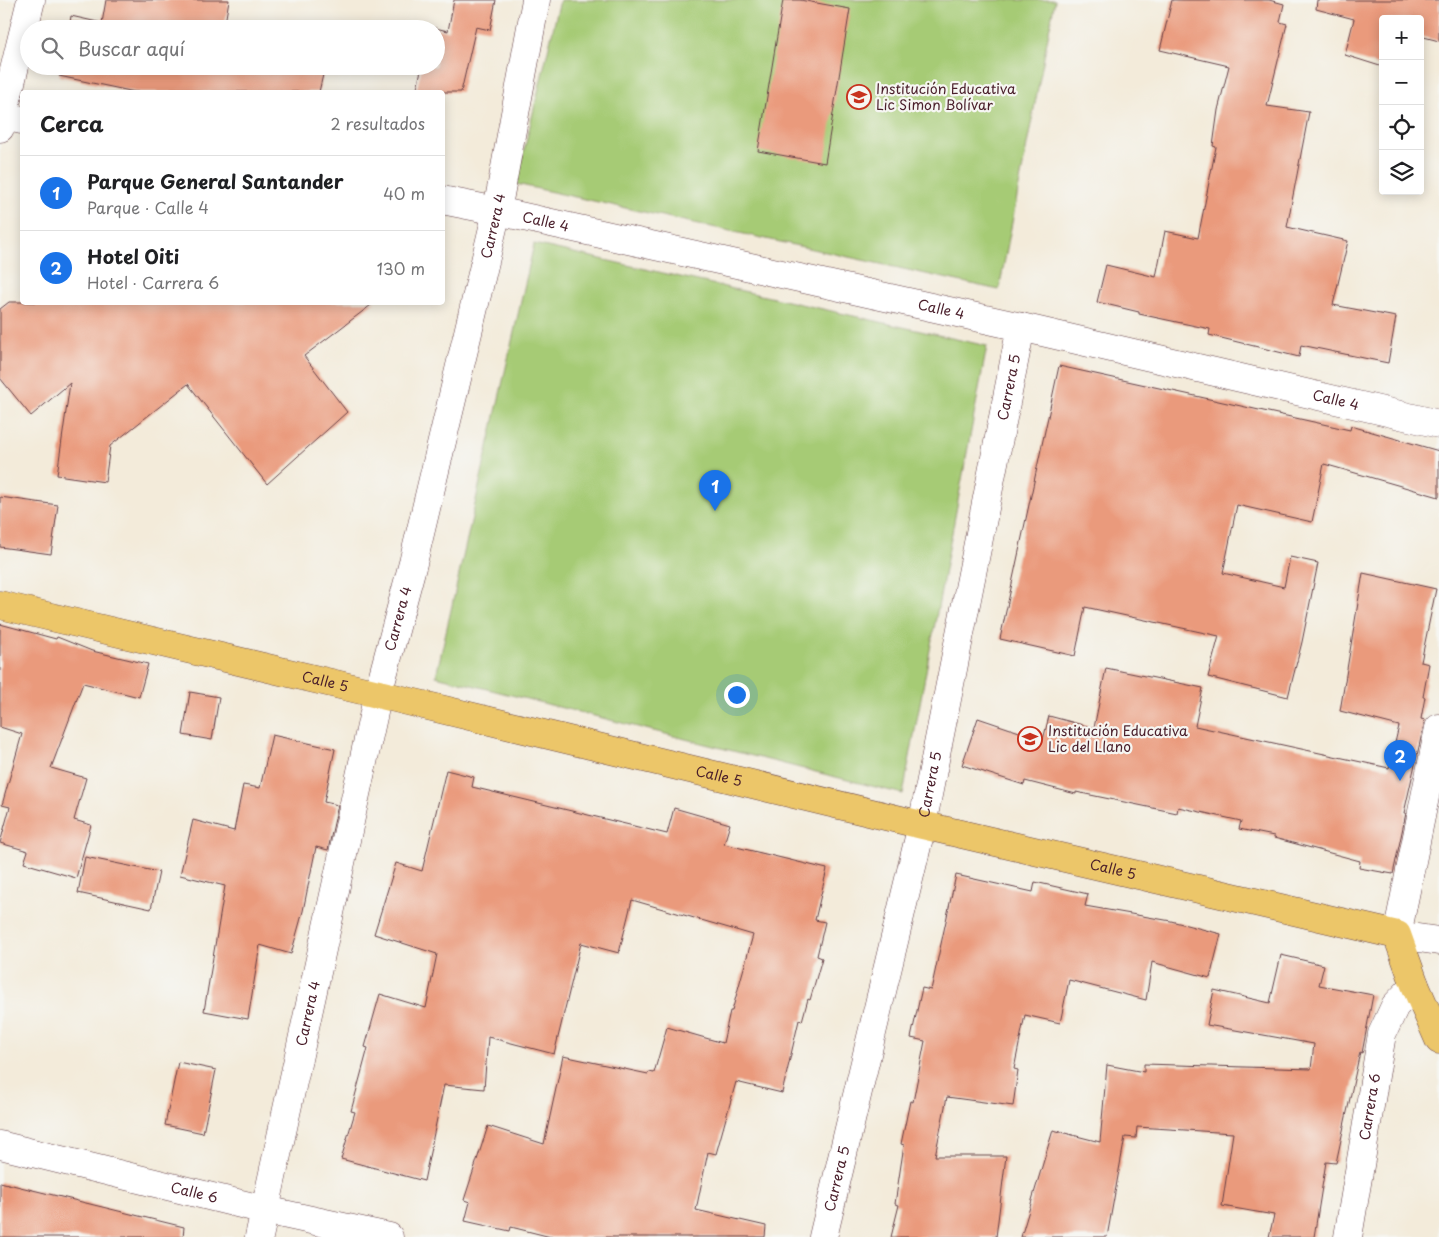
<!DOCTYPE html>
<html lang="es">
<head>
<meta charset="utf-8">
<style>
  body { margin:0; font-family:"Playpen Sans",sans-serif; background:#f2f2f2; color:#202124 }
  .controls { position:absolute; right:15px; top:15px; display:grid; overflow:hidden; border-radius:5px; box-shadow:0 2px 12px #0003 }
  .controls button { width:45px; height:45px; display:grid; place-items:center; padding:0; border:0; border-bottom:1px solid #e0e0e0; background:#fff; color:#202124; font:25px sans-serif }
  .you { position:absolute; left:736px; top:694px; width:18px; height:18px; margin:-12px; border:4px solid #fff; border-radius:50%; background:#1a73e8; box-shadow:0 0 0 8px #1a73e833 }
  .badge { display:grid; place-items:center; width:32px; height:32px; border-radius:50%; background:#1a73e8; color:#fff; font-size:16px; font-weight:700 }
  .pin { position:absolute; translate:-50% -41px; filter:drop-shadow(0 1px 2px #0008) }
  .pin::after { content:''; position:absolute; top:26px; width:18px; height:15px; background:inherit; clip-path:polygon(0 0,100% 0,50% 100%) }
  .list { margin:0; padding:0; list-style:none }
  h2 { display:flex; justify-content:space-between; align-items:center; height:65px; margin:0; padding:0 20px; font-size:21px }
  h2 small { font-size:16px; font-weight:400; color:#757577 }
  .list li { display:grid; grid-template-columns:32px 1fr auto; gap:15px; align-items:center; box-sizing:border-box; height:75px; padding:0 20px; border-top:1px solid #e0e0e0 }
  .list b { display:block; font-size:19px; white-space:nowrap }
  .list p { margin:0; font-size:16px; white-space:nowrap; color:#757577 }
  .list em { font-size:16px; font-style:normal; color:#757577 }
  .icon { flex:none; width:28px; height:28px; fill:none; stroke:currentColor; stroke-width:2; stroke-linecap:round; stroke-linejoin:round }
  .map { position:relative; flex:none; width:1439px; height:1237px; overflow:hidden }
  .search { position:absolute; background:#fff; box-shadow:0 2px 12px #0003; left:20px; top:20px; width:425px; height:55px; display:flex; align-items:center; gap:12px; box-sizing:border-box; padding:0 18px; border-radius:28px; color:#757577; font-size:19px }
  .panel { position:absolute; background:#fff; box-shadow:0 2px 12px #0003; left:20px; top:90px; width:425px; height:215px; border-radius:5px }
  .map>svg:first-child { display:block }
</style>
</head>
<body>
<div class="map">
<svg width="1439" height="1237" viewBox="0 0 1439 1237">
  <rect width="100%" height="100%" fill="#f6f6f2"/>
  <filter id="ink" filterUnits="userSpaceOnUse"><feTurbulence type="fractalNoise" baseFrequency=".02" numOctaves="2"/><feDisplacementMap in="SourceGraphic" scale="10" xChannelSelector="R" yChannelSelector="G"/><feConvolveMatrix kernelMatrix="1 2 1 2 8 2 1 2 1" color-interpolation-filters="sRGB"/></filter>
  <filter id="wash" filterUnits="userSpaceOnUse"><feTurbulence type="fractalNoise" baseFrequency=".0096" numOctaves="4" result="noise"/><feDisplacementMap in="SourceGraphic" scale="20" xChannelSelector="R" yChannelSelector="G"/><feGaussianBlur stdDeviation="1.12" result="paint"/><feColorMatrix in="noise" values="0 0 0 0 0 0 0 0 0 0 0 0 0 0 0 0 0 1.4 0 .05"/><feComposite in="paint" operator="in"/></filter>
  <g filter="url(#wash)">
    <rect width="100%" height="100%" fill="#f3ebda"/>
    <g fill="#a6cb74" stroke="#787550">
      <polygon points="560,0 1055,0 999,290 516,184"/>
      <polygon points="534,244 987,346 903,794 436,676"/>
    </g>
    <g id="blocks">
      <g fill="#ea9a7c">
        <polygon points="106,0 229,0 224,29 69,29 71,16 102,23"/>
        <polygon points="454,0 496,0 490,30 476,27 461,92 416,92 422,66 436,66 436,29 431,29 431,27 448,31"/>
        <polygon points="783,0 800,0 850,9 825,163 758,151"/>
        <polygon points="1172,0 1269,0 1284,4 1280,22 1287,24 1267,106 1309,112 1287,227 1348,241 1333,305 1396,317 1388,363 1301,345 1299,357 1209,335 1210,329 1139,314 1139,312 1097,302 1106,265 1156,277 1165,231 1198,238 1216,147 1213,146 1218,110 1229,66 1160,50"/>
        <polygon points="1317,0 1439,0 1439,41 1420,36 1420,19 1383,19 1383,67 1345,55 1354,19 1316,9"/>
        <polygon points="61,66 325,66 319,92 135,92 59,76"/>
        <polygon points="9,302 375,302 304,356 347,412 267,484 188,384 110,446 105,482 57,475 70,383 31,416 0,378 0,309"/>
        <polygon points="1059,366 1350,430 1351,426 1439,451 1439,497 1324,464 1312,522 1237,505 1223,573 1284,587 1290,557 1318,563 1302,642 1288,697 1208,677 1219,636 1085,607 1075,656 1000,639"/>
        <polygon points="0,497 58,505 51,554 0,547"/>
        <polygon points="1363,573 1436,589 1421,662 1429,664 1423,697 1425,697 1421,719 1425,720 1404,813 1406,813 1393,874 1359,868 1360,861 1274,838 1274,836 1239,829 1241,821 1178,807 1177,813 1076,792 1076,794 1025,781 1024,785 962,765 978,718 1043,740 1049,716 1094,728 1106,668 1203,688 1195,726 1389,768 1399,726 1340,711"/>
        <polygon points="0,624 56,639 57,637 92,651 148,664 139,697 83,683 51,768 86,778 74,820 91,825 76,878 24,863 28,851 0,843 10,807 2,805 22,734 0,727"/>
        <polygon points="190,692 219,697 212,740 183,735"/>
        <polygon points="272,735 335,749 324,802 338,805 328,850 316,847 303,911 291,954 260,945 248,1019 204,1011 225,886 180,875 193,820 234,831 243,785 260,788"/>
        <polygon points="446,770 474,777 472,787 667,834 674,808 730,824 724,844 827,869 815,920 825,922 817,956 822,958 810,1000 808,999 802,1021 799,1020 782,1093 736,1082 716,1154 708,1152 696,1210 766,1226 765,1237 551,1237 511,1227 510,1231 465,1221 470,1202 464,1200 488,1126 544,1144 563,1056 648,1074 649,1072 654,1073 667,1027 723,1043 730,1011 732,1011 753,935 632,900 619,953 581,943 554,1054 488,1037 484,1089 444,1085 424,1181 341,1159 355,1112 351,1111 368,1048 365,1047 380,994 426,1008 437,954 374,934 396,863 422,871"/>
        <polygon points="85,857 159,872 151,909 78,893"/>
        <polygon points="956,875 1033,892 1035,882 1088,894 1085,906 1171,921 1221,934 1210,978 1152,962 1146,1000 1069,980 1060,1023 1025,1015 1014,1069 1018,1070 1013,1106 947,1097 935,1156 1006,1156 996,1237 891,1237 899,1205 895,1204 904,1145 901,1144 910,1101 913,1102 925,1041 911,1038 922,988 931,990"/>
        <polygon points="1281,955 1324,965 1319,985 1373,995 1362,1053 1360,1052 1336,1163 1326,1162 1314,1237 1269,1237 1274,1215 1222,1206 1233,1133 1137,1127 1136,1138 1125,1137 1107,1237 1021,1237 1053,1130 1100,1142 1107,1065 1144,1072 1144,1064 1311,1069 1314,1044 1207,1025 1214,990 1270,1003"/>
        <polygon points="178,1062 216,1070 203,1133 165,1125"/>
        <polygon points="0,1182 184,1227 183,1237 0,1237"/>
      </g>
    </g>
  </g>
  <g filter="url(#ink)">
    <use href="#blocks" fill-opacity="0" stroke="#633e45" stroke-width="1"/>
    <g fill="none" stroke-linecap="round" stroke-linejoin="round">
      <defs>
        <g id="minor">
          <polyline points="0,128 31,0"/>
          <path id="s1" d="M378,694L413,563L497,211L536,0"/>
          <polyline points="1397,935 1439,728"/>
          <path id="s2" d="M0,1145L265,1210L389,1237"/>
          <path id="s3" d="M823,1237L922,825L1021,327"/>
          <path id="s4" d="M1348,1237L1382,1034L1395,1006L1415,985"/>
        </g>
        <g id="tertiary">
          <polyline points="0,115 22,120"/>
          <path id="s5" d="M442,200L497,211L1021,327L1439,424"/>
          <polyline points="1397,935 1439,941"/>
          <path id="s6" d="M259,1237L378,694"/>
        </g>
        <g id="primary">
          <path id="s7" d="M0,605L378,694L922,825L1397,935L1415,985L1439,1040"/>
        </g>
      </defs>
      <use href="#minor" stroke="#633e45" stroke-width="29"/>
      <use href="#tertiary" stroke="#633e45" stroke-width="29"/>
      <use href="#primary" stroke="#633e45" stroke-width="29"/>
      <use href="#minor" stroke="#fff" stroke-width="28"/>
      <use href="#tertiary" stroke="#fff" stroke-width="28"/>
      <use href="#primary" stroke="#ecc669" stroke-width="28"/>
    </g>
  </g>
  <defs>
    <symbol id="school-ring" viewBox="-11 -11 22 22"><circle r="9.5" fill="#f6f6f2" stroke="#c8321e" stroke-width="1.5"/><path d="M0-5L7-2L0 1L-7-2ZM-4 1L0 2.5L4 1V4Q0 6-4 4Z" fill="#c8321e"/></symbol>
  </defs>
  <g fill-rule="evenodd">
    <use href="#school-ring" x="845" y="83" width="28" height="28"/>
    <use href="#school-ring" x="1016" y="725" width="28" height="28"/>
  </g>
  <g text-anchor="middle" stroke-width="4.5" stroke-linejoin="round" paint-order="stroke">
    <g font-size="14" fill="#4a1f2b" stroke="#f6f6f2" text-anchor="start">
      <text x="876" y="94">Institución Educativa<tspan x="876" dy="16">Lic Simon Bolívar</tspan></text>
      <text x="1048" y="736">Institución Educativa<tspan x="1048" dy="16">Lic del Llano</tspan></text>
    </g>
    <g font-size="14" fill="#4a1f2b" stroke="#f6f6f2">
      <text dy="5" stroke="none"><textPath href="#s5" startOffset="106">Calle 4</textPath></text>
      <text dy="5" stroke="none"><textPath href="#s1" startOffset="482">Carrera 4</textPath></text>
      <text dy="5" stroke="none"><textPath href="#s5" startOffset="511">Calle 4</textPath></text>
      <text dy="5" stroke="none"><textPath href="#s3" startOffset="870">Carrera 5</textPath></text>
      <text dy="5" stroke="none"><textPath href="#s5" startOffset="916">Calle 4</textPath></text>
      <text dy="5" stroke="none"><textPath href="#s1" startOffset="78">Carrera 4</textPath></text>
      <text dy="5" stroke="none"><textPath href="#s7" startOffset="334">Calle 5</textPath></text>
      <text dy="5" stroke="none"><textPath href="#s7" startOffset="739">Calle 5</textPath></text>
      <text dy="5" stroke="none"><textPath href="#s3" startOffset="465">Carrera 5</textPath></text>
      <text dy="5" stroke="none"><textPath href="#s7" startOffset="1144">Calle 5</textPath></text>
      <text dy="5" stroke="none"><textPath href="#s6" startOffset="229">Carrera 4</textPath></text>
      <text dy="5" stroke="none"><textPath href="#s4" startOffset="132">Carrera 6</textPath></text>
      <text dy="5" stroke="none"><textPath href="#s3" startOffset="60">Carrera 5</textPath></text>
      <text dy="5" stroke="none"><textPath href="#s2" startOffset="200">Calle 6</textPath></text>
    </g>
  </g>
</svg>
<div class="controls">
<button>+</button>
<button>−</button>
<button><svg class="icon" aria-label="locate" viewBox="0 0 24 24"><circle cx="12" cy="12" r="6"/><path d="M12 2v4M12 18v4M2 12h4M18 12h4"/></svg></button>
<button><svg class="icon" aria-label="layers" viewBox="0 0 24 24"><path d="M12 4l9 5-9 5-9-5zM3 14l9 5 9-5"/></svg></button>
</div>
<div class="you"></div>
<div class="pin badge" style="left:715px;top:511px">1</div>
<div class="pin badge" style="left:1400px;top:781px">2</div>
<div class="search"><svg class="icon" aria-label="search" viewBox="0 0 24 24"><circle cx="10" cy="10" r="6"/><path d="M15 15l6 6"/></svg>Buscar aquí</div>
<section class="panel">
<h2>Cerca<small>2 resultados</small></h2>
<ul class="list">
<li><span class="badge">1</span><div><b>Parque General Santander</b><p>Parque · Calle 4</p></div><em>40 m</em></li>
<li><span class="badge">2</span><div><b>Hotel Oiti</b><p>Hotel · Carrera 6</p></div><em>130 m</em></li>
</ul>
</section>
</div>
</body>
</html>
